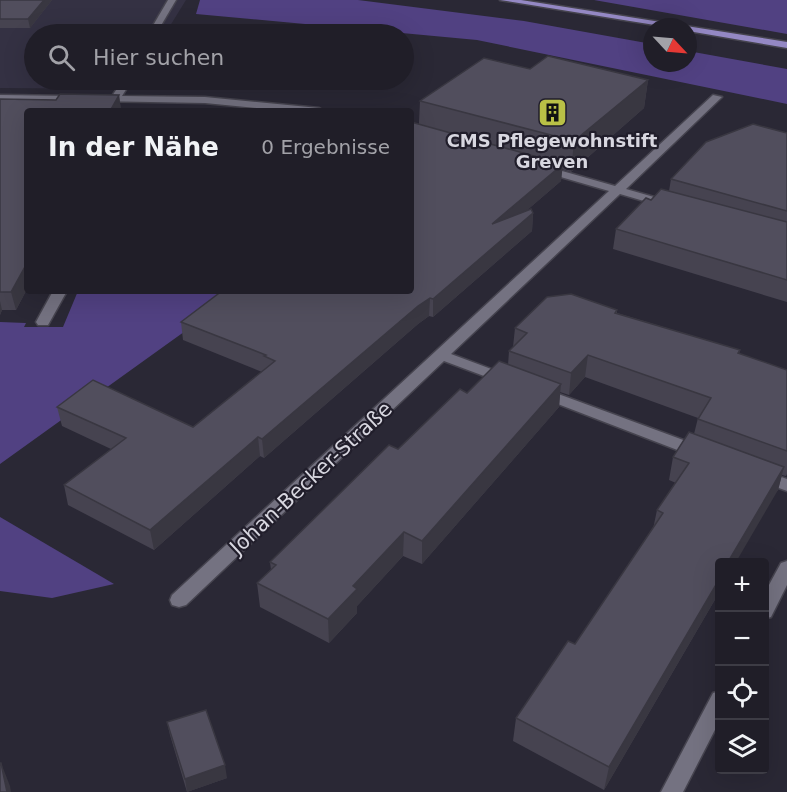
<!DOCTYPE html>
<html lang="de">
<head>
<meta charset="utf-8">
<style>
  body { margin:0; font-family:"DejaVu Sans",sans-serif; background:#282730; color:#f1f3f6 }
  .controls { position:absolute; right:18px; bottom:18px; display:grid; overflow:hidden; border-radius:6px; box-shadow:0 6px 24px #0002 }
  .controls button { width:54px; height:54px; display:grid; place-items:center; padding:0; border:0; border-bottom:2px solid #3d3c45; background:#201e28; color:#f1f3f6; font:30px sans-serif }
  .compass { position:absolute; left:643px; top:18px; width:54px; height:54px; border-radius:50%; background:#201e28; box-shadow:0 6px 24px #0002; rotate:116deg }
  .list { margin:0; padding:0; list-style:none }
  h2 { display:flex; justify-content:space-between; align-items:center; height:78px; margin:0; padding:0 24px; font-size:26px }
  h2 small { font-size:20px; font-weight:400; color:#a2a2a8 }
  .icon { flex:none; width:33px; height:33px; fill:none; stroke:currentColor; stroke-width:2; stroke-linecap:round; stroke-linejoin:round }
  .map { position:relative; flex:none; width:787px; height:792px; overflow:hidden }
  .search { position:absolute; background:#201e28; box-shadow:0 6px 24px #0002; left:24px; top:24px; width:390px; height:66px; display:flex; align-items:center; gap:15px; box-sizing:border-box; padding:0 21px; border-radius:33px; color:#a2a2a8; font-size:22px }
  .panel { position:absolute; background:#201e28; box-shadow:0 6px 24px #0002; left:24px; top:108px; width:390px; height:186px; border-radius:6px }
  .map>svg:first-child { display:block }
</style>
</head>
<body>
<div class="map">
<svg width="787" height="792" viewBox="0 0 787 792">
  <rect width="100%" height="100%" fill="#2a2835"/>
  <polygon fill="#343143" points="0,0 186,0 165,34 34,34 34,80 136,80 130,89 0,88"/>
  <g fill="#514182">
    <polygon points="200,0 358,0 524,21 652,44 652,63 688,63 688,51 787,69 787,104 477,40 196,14"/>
    <polygon points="594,0 787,0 787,34"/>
    <polygon points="78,291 241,291 0,464 0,322 26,323 24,327 63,327"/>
    <polygon points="0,517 114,584 52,598 0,591"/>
  </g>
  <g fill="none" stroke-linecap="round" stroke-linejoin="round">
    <defs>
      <g id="minor">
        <polygon points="168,0 176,0 156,34 148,34"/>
        <polygon points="123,80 132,80 122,96 205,97 319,108 324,111 287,111 205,103 95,101 95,97 112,96"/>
        <polygon points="0,95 75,96 80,99 75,102 0,101"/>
        <polygon points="713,95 722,97 626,189 675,203 675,207 671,209 620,194 451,354 510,376 512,379 510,382 500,382 444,361 186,605 179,607 172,605 170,600 172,595 609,191 540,171 540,167 548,167 615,186"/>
        <polygon points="53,291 67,291 48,325 38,325 36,322"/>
        <polygon points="542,388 705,448 707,452 705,456 693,456 537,396 535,393"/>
        <polygon points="761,470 787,479 787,491 755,479 753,475 755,471"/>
        <polygon points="787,561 787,585 771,617 764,619 764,594 781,563"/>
        <polygon points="720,691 720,720 683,792 661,792 713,693"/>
      </g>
      <polygon id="major" points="500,0 521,0 787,42 787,48 688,31 688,27 667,27"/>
    </defs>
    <use href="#minor" stroke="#46444f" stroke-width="3"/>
    <use href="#major" stroke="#46444f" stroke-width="3"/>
    <use href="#minor" fill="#747281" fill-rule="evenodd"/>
    <use href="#major" fill="#9488c4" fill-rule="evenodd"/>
  </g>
  <g fill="#464350">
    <polygon points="0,0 52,0 30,28 0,28"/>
    <polygon points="530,69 648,80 644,108 571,172 562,169 561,181 526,211 533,213 532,231 433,317 429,316 418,324 264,458 260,456 154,550 68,505 64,485 111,449 62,426 57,407 193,427 262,372 183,340 181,322 411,291 420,101"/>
    <polygon points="119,95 121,111 27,111 27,289 16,310 2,310 0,315 0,99 56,100"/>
    <polygon points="787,133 787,302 613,249 616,229 651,200 669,191 671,179"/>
    <polygon points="617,310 617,313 740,350 739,354 787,370 787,474 786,476 782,475 778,490 720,562 720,591 604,790 513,741 516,718 575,644 653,529 657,510 676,483 669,480 673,457 694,434 698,418 585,377 569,395 560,392 559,407 422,564 403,556 357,606 357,613 329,643 260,607 257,583 271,570 270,562 398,449 467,393 508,365 509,351 513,347 515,328"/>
    <polygon points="167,722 227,778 187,792 170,735"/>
  </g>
  <g fill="#393741">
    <polygon points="44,0 52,0 30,28 28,19"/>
    <polygon points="648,80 644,108 571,172 574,141"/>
    <polygon points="119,95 121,111 110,111"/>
    <polygon points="563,164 561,181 491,241 492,224"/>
    <polygon points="533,213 532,231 433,317 433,299"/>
    <polygon points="27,263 27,289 16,310 11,292"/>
    <polygon points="430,298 429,316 418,324 264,458 262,439 418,306"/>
    <polygon points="0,301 2,310 0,315"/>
    <polygon points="588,355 585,377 569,395 571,373"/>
    <polygon points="561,384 559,407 422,564 422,541"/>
    <polygon points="258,437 260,456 154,550 150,530"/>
    <polygon points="784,467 778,490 736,562 728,562"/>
    <polygon points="404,532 403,556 357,606 357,613 329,643 328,619 353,586"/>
    <polygon points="720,578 720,591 604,790 609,767"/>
    <polygon points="1,763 10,786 11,792 7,792"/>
    <polygon points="225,765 227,778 187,792 185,779"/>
  </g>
  <g fill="#514e5d" stroke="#393741" stroke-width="1.5">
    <polygon points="0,0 44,0 28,19 0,19"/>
    <polygon points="548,56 648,80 574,141 420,101 484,58 530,69"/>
    <polygon points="60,94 119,95 110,111 27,111 27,263 11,292 0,292 0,99 56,100"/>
    <polygon points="411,122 563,164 492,224 531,209 533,213 433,299 430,298 418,306 262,439 258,437 150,530 64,485 126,438 57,407 93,380 193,427 275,361 264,356 266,355 181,322 222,291 411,291"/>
    <polygon points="753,124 787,133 787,211 671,179 706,142"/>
    <polygon points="661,189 787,222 787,280 616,229 646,198 651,200"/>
    <polygon points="571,294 617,310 615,313 740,350 738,353 787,370 787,451 698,419 711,398 588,355 571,373 509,351 527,333 515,328 547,297"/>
    <polygon points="499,361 561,384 422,541 404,532 353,586 357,589 328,619 257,583 276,565 270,562 389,445 398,449 460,389 467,393"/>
    <polygon points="689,432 784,467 728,562 720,562 720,578 609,767 516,718 568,641 575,644 663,513 657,510 689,463 673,457"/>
    <polygon points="206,710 225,765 185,779 167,722"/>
    <polygon points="0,763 1,763 7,792 0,792"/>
  </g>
  <defs>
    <symbol id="building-square" viewBox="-11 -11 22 22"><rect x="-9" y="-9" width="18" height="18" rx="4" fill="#b9c046" stroke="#211e2b"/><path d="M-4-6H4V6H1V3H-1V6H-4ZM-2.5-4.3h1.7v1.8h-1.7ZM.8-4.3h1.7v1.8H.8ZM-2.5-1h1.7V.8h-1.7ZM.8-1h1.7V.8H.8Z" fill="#111"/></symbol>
  </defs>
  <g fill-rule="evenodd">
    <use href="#building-square" x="536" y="96" width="33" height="33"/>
  </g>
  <g text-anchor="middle" stroke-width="4.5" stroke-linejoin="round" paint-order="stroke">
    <g font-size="18" font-weight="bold" fill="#d8d7e0" stroke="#211e2b">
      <text x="552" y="147">CMS Pflegewohnstift<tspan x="552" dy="21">Greven</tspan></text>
    </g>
    <g font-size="21" fill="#d8d7e0" stroke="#211e2b">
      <text transform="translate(311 478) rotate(-43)" y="7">Johan-Becker-Straße</text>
    </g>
  </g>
</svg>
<div class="controls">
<button>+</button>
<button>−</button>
<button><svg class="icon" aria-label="locate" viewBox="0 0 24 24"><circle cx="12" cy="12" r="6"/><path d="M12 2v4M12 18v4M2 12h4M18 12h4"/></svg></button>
<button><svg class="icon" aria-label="layers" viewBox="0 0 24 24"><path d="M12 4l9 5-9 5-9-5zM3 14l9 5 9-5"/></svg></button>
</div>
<svg class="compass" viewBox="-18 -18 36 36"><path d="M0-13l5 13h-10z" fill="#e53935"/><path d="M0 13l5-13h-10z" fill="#a2a2a8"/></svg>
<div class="search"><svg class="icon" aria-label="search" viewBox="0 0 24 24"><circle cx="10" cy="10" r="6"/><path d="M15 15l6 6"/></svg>Hier suchen</div>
<section class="panel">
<h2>In der Nähe<small>0 Ergebnisse</small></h2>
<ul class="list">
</ul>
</section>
</div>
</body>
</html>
